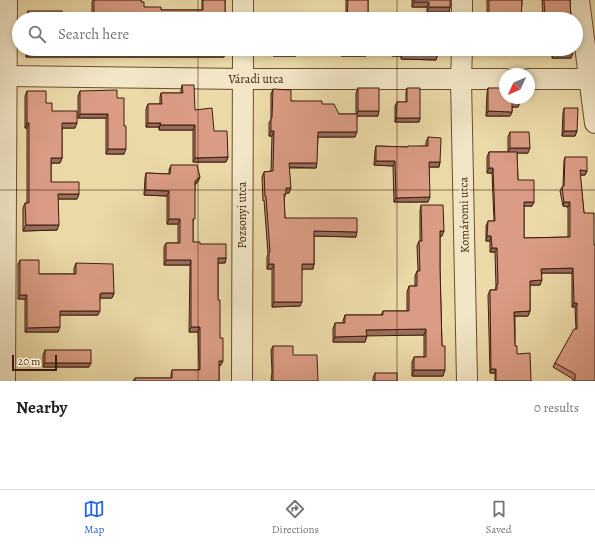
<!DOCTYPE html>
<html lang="en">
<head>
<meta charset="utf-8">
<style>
  body { margin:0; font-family:Alegreya,serif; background:#f6f6f6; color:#202124 }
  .compass { position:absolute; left:499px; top:68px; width:36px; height:36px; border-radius:50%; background:#fff; box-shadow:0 2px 6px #0003; rotate:226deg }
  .scale { position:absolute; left:12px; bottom:10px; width:45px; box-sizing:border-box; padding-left:4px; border:2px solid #3f1e0c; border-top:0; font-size:11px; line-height:14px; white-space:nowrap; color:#3f1e0c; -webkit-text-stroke:3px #f2e6c6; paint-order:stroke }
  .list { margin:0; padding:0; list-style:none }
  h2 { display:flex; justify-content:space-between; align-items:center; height:52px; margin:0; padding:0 16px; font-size:17px }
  h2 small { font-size:13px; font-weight:400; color:#757577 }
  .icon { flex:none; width:22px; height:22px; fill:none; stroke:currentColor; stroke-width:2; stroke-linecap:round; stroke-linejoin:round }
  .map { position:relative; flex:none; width:595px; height:381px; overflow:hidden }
  .search { position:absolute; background:#fff; box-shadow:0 2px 6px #0003; left:12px; right:12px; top:12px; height:44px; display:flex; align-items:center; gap:10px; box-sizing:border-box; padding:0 14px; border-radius:22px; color:#757577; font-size:15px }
  .sheet { height:108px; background:#fff }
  nav { display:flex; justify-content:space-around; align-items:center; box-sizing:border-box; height:56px; border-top:1px solid #e0e0e0; background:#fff; font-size:11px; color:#757577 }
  nav a { display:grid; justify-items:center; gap:2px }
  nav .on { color:#2563eb }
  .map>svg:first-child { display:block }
</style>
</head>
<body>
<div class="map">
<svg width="595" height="381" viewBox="0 0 595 381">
  <rect width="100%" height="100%" fill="#ebd9a8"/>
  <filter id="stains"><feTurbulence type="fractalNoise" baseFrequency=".005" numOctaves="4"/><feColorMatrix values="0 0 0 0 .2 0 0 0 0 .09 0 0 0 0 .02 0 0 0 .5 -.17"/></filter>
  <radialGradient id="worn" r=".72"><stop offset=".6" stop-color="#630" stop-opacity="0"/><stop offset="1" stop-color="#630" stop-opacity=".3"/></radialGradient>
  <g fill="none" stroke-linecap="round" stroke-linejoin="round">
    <defs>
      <g id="minor">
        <polyline points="579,0 595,123"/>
        <polyline points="243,19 243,0"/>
        <polyline points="462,19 462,0"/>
        <polyline points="462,49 461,79 467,381"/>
        <polyline points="6,76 243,79 505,79"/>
        <polyline points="529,79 589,79"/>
        <polyline points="5,381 7,0"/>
        <polyline points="242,381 243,49"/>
      </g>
    </defs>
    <use href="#minor" stroke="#6a4d33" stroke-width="22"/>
    <use href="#minor" stroke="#f2e6c6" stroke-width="20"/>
  </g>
  <g fill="#bb8672" stroke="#3f1e0c">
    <polygon points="93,0 141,0 141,2 144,7 161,10 202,10 202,0 225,0 225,19 92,19 92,2"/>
    <rect x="346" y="0" width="22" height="19"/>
    <polygon points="412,0 450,0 450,7 449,12 427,12 427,7 412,7"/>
    <polygon points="487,0 522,0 521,19 487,19"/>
    <polygon points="542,0 570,0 571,19 543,19"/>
    <polygon points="28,11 62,19 26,19 26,16"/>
    <polygon points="26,49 226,49 226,52 224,57 26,57"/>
    <polygon points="273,49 298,49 298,51 296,56 273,56"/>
    <polygon points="341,49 367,49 366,56 341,56"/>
    <polygon points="392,49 438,49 438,53 436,60 401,59 401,56 392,56"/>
    <polygon points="552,49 573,49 573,52 571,58 552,58"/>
    <polygon points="182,85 195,110 214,131 228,157 226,162 193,162 193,130 159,130 159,127 146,127 146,109 148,104 160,104 160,97 161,93 181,93 181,90"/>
    <polygon points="358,88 378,116 357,116 355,137 318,137 316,168 289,168 289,193 286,193 284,199 285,218 356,237 314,236 314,264 313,269 302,269 300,306 272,307 272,269 267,269 267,257 268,254 264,200 263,201 262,177 264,172 271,171 272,136 269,136 269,123 271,119 271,94 273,89 291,101 322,104 339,114 356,114 356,93"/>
    <polygon points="407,88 420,118 419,122 395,122 395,106 397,102 406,102 406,92"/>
    <polygon points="488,88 520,102 518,107 512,107 512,112 510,116 486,116 487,93"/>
    <polygon points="27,91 46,103 52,111 75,128 62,128 62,158 60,163 51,163 51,182 79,194 77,199 58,199 57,230 23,231 23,208 25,203 27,203 27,128 25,128 25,96"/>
    <polygon points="80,91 117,98 124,126 124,154 106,154 106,118 78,118 78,96"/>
    <polygon points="564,108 577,131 575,136 562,136 563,113"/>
    <polygon points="510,132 528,153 517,153 518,180 534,202 532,206 524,206 524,238 568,237 568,207 563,206 560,191 562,187 563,186 564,161 565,157 587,171 585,175 580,175 584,213 594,245 595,381 573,381 573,379 553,367 555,363 576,329 575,307 572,307 572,273 542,273 540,285 530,285 530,311 528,316 515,316 515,346 517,354 531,381 495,381 495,373 490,373 488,295 490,290 495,290 496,286 495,252 490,252 490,241 486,241 486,226 488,221 494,221 492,173 487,173 487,157 489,152 508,152 508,137"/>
    <polygon points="428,137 440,162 439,167 429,167 428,202 394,202 393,166 374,165 375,151 376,146 407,147 426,146 426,142"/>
    <polygon points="171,165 198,182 195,185 193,224 193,242 200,244 226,258 225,263 218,263 218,300 221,365 219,366 219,381 133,381 135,378 171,378 171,375 172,370 199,370 198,332 189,332 190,265 164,265 164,247 166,243 178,243 178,224 167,224 167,196 144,195 145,178 146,173 169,174 169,170"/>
    <polygon points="421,205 442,236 440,236 440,270 442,346 443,376 412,376 412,362 414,357 424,357 424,335 367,335 365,342 333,342 333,329 335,323 343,323 343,321 345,315 381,315 383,311 407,311 407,292 409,286 415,286 415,276 417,271 418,271 417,246 419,241 420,241 420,211"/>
    <polygon points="20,260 39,274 74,274 74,268 76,263 114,293 112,298 100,298 98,315 60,315 58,332 25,332 25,299 18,299 18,264"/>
    <polygon points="273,346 293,355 318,381 271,381 272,372 271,350"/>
    <polygon points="45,350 89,367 43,367 43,355"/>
    <polygon points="375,373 397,381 373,381 373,378"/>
  </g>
  <g fill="#996d5c" stroke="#3f1e0c">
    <polygon points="414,2 429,2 427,7 412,7"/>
    <polygon points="429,7 450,7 449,12 427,12"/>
    <polygon points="394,49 403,49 401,56 392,56"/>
    <polygon points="275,51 298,51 296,56 273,56"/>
    <polygon points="28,52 226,52 224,57 26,57"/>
    <polygon points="343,52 367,52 366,56 341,56"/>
    <polygon points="403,52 438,53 436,60 401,59"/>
    <polygon points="573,52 571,58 552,58 554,53"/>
    <polygon points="512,102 520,102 518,107 510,107"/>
    <polygon points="358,111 379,111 378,116 356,116"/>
    <polygon points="488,111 512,112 510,116 486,116"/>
    <polygon points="80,114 108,114 106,118 78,118"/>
    <polygon points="396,118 420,118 419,122 395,122"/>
    <polygon points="27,123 29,123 27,128 25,128"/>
    <polygon points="62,123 77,123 75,128 60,128"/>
    <polygon points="148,123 161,123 159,127 146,127"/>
    <polygon points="160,125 195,125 193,130 159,130"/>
    <polygon points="271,131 274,131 272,136 269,136"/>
    <polygon points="564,131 577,131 575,136 562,136"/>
    <polygon points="318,132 357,132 355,137 316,137"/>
    <polygon points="510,148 530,148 528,153 508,153"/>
    <polygon points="108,149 126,149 124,154 106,154"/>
    <polygon points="228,157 226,162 193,162 195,158"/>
    <polygon points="51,158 62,158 60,163 49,163"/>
    <polygon points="376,161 395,161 393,166 374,165"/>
    <polygon points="429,162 440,162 439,167 428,167"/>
    <polygon points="289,163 317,163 316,168 287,167"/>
    <polygon points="489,168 493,168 492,173 487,173"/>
    <polygon points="580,170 587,171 585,175 578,175"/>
    <polygon points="200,177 198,182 193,186 195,181"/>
    <polygon points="286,188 291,188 289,193 284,193"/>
    <polygon points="146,190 169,191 167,196 144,195"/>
    <polygon points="58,194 79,194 77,199 56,199"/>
    <polygon points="430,197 428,202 394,202 396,198"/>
    <polygon points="524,202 534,202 532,206 522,206"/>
    <polygon points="564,202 570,202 568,207 563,206"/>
    <polygon points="169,219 180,219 178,224 167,224"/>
    <polygon points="26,225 59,225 57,230 23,231"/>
    <polygon points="314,231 357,232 356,237 312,236"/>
    <polygon points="440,231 444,231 442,236 438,236"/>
    <polygon points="487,236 491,236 490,241 486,241"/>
    <polygon points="492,248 497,248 495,252 490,252"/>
    <polygon points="218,258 226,258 225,263 216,263"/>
    <polygon points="166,260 191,260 190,265 164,265"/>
    <polygon points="269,264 274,264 272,269 267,269"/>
    <polygon points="302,264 314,264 313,269 300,269"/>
    <polygon points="573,268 572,273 540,273 541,269"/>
    <polygon points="542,280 540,285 528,285 530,281"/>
    <polygon points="101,293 114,293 112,298 100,298 100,294"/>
    <polygon points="20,295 27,295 25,299 18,299"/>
    <polygon points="274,302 302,302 300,306 272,307"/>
    <polygon points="574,303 577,303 575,307 572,307"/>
    <polygon points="60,311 100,311 98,315 58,315"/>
    <polygon points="530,311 528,316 513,316 514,312"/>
    <polygon points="60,327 58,332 25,332 27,328"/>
    <polygon points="191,327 200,327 198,332 189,332"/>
    <polygon points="426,329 424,335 364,336 366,330"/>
    <polygon points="367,336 365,342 333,342 335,337"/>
    <polygon points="219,361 223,361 221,365 217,366"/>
    <polygon points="45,363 91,363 89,367 43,367"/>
    <polygon points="491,369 496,369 495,373 490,373"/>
    <polygon points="414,370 445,370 443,376 412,376"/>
  </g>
  <g fill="#da9c84" stroke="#3f1e0c">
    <polygon points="94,0 141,0 141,2 144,2 144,7 161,7 161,10 203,10 203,0 225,0 225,19 94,19"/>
    <polygon points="348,0 368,0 368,19 347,19"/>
    <polygon points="414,0 450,0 450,7 429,7 429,2 414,2"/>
    <polygon points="489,0 522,0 521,19 489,19"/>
    <polygon points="544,0 570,0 571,19 545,19"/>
    <rect x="28" y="11" width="34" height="8"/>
    <rect x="28" y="49" width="198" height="3"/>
    <rect x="275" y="49" width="23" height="2"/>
    <rect x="343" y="49" width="24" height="3"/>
    <polygon points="394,49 438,49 438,53 403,52 403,49"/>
    <polygon points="554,49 573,49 573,52 554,53"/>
    <polygon points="182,85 194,85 195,110 212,108 214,131 227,131 228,157 195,158 195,125 160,125 161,123 148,123 148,104 162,104 161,93 183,93"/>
    <rect x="358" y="88" width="21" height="23"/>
    <polygon points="407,88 420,88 420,118 396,118 397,102 407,102"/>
    <polygon points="488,88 505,88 505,98 520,98 520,102 512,102 512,112 488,111"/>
    <polygon points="273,89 291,90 291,101 322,101 322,104 334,104 339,114 357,114 357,132 318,132 317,163 289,163 291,188 286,188 286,194 284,194 285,218 357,218 357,232 314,231 314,264 302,264 302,302 274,302 274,264 269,264 269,252 270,252 266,196 265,196 264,172 273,171 274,131 271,131 271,118 272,118"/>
    <polygon points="117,90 117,98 124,98 124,126 126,126 126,149 108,149 108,114 80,114 80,91"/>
    <polygon points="27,91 46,91 46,103 52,103 52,111 77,111 77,123 62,123 62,158 51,158 51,182 79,182 79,194 58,194 59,225 26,225 25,203 29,203 29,123 27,123"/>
    <polygon points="564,108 578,108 577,131 564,131"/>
    <polygon points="510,132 529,132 530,148 510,148"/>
    <polygon points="428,137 441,138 440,162 429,162 430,197 396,198 395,161 376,161 376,146 408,147 408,146 428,146"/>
    <polygon points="489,152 517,152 518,180 534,180 534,202 524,202 524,238 570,237 570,202 564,202 562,187 564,186 565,157 587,157 587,171 580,170 584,213 594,213 594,245 595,245 595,381 575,381 575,374 555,363 574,329 577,329 577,303 574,303 573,268 541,269 542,280 530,281 530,311 514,312 515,346 517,346 517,354 530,353 531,381 496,381 496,369 491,369 490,290 497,290 497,284 498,284 497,248 492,248 491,236 487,236 488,221 495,221 493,168 489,168"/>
    <polygon points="171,165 197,165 200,177 195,181 195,219 193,219 193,242 200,242 200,244 226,244 226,258 218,258 218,300 220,300 220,338 223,338 223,361 219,361 219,381 135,381 135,378 172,378 172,370 200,370 200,327 191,327 191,260 166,260 166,243 180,243 180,219 169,219 169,191 146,190 146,173 170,174"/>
    <polygon points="421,205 443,205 444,231 440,231 440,268 442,346 445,346 445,370 414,370 414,357 426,357 426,329 366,330 367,336 335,337 335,323 345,323 345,315 383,315 383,311 409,311 409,286 417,286 417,271 420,271 419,241 422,241"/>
    <polygon points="20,260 39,260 39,274 76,274 76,263 113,264 114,293 101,293 101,294 100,294 100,311 60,311 60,327 27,328 27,295 20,295"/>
    <polygon points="273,346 293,346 293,355 317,355 318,381 273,381"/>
    <rect x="45" y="350" width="46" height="13"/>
    <rect x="375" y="373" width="22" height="8"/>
  </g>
  <path fill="none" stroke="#3f1e0c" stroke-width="1" stroke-opacity="0.55" d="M198,0V19M397,0V19M198,49V381M397,49V381M0,190H595"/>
  <g text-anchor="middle" stroke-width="3.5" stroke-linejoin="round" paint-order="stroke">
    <g font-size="12" fill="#3f1e0c" stroke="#f2e6c6">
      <text x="256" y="83">Váradi utca</text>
      <text transform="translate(242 215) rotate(-90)" y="4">Pozsonyi utca</text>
      <text transform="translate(464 215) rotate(-91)" y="4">Komáromi utca</text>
    </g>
  </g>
  <rect width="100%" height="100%" filter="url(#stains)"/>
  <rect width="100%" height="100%" fill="url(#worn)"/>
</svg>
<svg class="compass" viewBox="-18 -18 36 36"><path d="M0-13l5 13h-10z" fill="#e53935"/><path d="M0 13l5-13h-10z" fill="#757577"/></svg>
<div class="scale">20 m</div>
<div class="search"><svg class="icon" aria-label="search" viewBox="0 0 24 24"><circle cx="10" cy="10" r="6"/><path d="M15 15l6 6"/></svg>Search here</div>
</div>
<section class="sheet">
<h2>Nearby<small>0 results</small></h2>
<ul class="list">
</ul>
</section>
<nav>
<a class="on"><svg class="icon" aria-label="map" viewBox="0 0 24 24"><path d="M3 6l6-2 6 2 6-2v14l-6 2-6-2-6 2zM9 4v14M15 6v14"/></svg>Map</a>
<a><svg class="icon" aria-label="directions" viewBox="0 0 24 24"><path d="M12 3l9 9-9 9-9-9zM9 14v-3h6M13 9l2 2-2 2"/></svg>Directions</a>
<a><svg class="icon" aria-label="saved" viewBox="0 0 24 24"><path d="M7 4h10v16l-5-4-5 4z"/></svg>Saved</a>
</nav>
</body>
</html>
